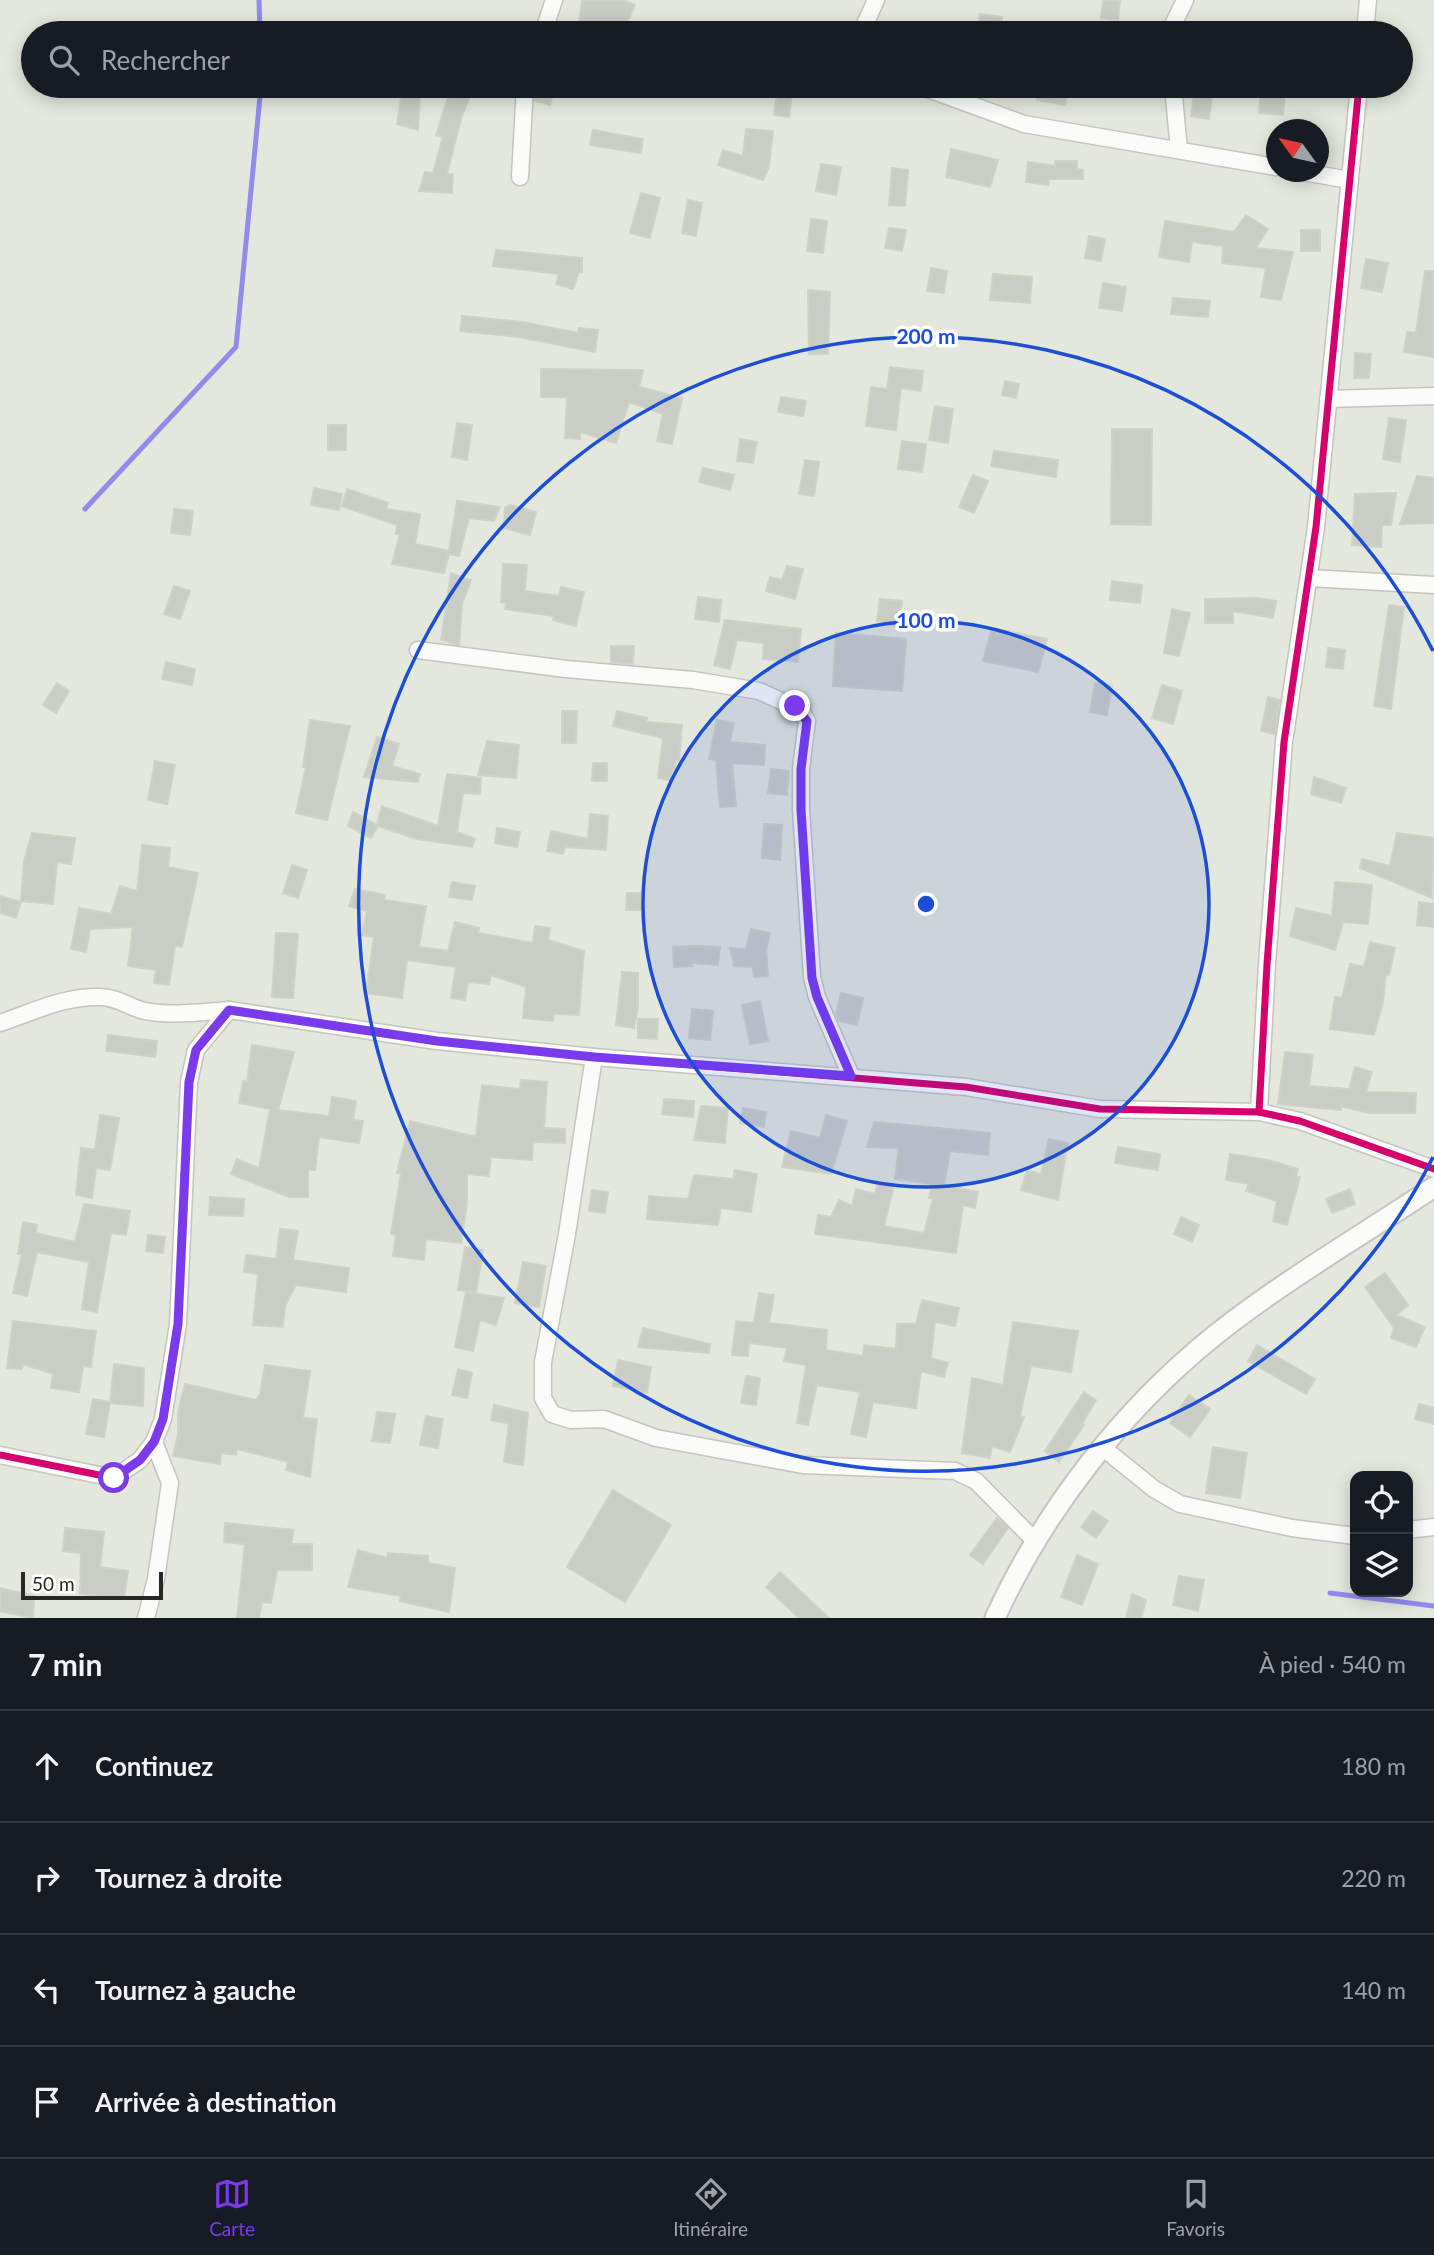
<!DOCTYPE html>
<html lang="fr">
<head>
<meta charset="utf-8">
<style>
  body { margin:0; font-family:Lato,sans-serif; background:#20242c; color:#f1f3f6 }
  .controls { position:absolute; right:21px; bottom:21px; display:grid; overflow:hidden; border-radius:14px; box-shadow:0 4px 18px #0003 }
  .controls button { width:63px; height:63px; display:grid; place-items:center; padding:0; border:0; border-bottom:2px solid #363941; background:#171b24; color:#f1f3f6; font:35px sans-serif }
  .compass { position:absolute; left:1266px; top:119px; width:63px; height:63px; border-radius:50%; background:#171b24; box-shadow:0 4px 18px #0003; rotate:303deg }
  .scale { position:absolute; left:21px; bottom:18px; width:142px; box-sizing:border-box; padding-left:7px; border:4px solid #272727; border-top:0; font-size:19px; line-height:24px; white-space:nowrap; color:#272727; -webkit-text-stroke:5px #fff; paint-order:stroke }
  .stop { position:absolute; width:21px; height:21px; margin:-16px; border:5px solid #7c3aed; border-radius:50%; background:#fff }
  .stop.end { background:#7c3aed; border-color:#fff; box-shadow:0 2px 7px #0008 }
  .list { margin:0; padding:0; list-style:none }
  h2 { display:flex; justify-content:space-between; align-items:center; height:91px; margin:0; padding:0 28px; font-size:30px }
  h2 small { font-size:23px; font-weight:400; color:#9ea1a6 }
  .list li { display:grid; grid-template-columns:46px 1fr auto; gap:21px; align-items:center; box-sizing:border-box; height:112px; padding:0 28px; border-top:2px solid #363941 }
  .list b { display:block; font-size:26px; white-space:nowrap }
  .list em { font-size:23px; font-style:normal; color:#9ea1a6 }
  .icon { flex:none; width:38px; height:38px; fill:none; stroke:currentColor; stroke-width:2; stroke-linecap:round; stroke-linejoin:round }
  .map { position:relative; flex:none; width:1434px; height:1618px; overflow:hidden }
  .search { position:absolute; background:#171b24; box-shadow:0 4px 18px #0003; left:21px; right:21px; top:21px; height:77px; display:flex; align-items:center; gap:18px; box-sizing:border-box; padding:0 24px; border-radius:38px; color:#9ea1a6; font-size:26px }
  .sheet { height:539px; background:#171b24 }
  nav { display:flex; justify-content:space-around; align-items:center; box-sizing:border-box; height:98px; border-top:2px solid #363941; background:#171b24; font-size:19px; color:#9ea1a6 }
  nav a { display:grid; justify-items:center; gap:4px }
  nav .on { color:#7c3aed }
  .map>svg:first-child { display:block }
</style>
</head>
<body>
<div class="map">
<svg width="1434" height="1618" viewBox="0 0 1434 1618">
  <rect width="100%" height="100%" fill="#e3e7dc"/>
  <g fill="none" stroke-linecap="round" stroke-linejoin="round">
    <g stroke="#928bed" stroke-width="5">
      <polyline points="259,0 260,33"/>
      <polyline points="85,509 236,347 261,86"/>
      <polyline points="1330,1593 1434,1606"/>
    </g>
  </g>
  <g fill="#cacdc6" stroke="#ced2c8" stroke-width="2">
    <polygon points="582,0 623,0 635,5 622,33 578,33"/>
    <polygon points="1103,0 1120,0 1118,20 1101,18"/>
    <polygon points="980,14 1002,17 1000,33 978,33"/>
    <polygon points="535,86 555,86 550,105 535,101"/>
    <polygon points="778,86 793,86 789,117 774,115"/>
    <polygon points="1039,86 1068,86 1065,105 1037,100"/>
    <polygon points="1195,86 1213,86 1209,119 1191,116"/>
    <polygon points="1261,89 1285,91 1283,115 1259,113"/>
    <polygon points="450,91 470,97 462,115 447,174 453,174 452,193 419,191 425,172 433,173 443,137 436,135"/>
    <polygon points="402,93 420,94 418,130 397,124"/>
    <polygon points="746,129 773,131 769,167 763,180 718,165 723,150 743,156"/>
    <polygon points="593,130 643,139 641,153 590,145"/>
    <polygon points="951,149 998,160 990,187 946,177"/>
    <polygon points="1055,161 1077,161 1077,169 1083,170 1083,179 1049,179 1048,185 1026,182 1028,162 1055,166"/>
    <polygon points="821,164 841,167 836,195 816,191"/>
    <polygon points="892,168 908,170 905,206 889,205"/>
    <polygon points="641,193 660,198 650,238 630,233"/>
    <polygon points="688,200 702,203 696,236 682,233"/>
    <polygon points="1246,215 1268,229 1256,248 1293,252 1281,300 1261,297 1266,268 1222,263 1223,246 1192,242 1189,262 1159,257 1165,221 1234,232"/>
    <polygon points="811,219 827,221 823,253 807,251"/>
    <polygon points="889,228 906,230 902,251 885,248"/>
    <rect x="1301" y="230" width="19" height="21"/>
    <polygon points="1089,236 1105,239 1101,261 1085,258"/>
    <polygon points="496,250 582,258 582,272 579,272 573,289 556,284 559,274 493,266"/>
    <polygon points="1366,259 1388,263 1382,292 1361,288"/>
    <polygon points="931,268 947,271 944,293 927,291"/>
    <polygon points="1425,271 1434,271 1434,357 1404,352 1407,332 1416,333"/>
    <polygon points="993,274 1032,277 1030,303 990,300"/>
    <polygon points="1103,283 1126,287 1122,311 1099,308"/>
    <polygon points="808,290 830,292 828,354 809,354"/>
    <polygon points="1173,298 1210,301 1208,317 1171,314"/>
    <polygon points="462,316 522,322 578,333 579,328 598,330 595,352 519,337 460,331"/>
    <polygon points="1355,353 1371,354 1369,378 1354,378"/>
    <polygon points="890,367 923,371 921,391 901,388 896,430 866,426 871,387 887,389"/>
    <polygon points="541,369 643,370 639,387 682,398 672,444 657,441 663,414 629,402 616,443 580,432 580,439 565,438 567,397 541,397"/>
    <polygon points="1005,381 1019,384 1016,398 1002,395"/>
    <polygon points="781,397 806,401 803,416 778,412"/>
    <polygon points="935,406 953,409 948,443 929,440"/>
    <polygon points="1389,418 1406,420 1400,462 1383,459"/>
    <polygon points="457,423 472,425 467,460 452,457"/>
    <rect x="328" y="425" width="18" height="25"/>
    <polygon points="1112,429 1152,429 1151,525 1111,524"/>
    <polygon points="740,439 757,442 753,463 737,461"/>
    <polygon points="902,441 926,444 922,472 898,469"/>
    <polygon points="994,451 1058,460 1056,477 991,466"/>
    <polygon points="805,460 819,462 814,496 799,494"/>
    <polygon points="703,468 734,475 730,490 699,482"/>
    <polygon points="973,475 988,481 974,513 959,507"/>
    <polygon points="1417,476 1434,478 1434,523 1400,524"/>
    <polygon points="314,488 342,494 339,510 311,505"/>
    <polygon points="347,489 388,503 386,509 420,514 415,544 449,551 457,501 500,507 494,521 469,518 459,556 449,554 444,573 392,564 400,534 396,534 397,525 342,506"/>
    <polygon points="1396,493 1391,525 1382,525 1381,547 1352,545 1355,494"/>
    <polygon points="510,505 536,512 530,535 504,528 505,508"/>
    <polygon points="174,509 193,511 190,535 171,533"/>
    <polygon points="503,564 527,565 525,591 559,596 561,587 584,592 576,626 553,620 554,616 505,609 506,603 501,602"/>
    <polygon points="787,566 803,569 795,599 766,591 770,577 782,580"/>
    <polygon points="451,573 471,580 462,604 459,645 441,640"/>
    <polygon points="1112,581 1142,585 1140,603 1110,600"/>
    <polygon points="174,586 190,591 180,619 164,614"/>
    <polygon points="698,597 721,600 719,622 695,619"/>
    <polygon points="1257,598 1276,601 1273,618 1233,611 1233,623 1205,623 1205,599"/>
    <polygon points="880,599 902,601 899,627 877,621"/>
    <polygon points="1389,605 1404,607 1391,709 1374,706"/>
    <polygon points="1172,609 1190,613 1179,656 1164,653"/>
    <polygon points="725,620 801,629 798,662 763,659 764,643 737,640 730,669 714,665"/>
    <polygon points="992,628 1047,639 1038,672 983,661"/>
    <polygon points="836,633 906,639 902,691 833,686"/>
    <polygon points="611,646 634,646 633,664 611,662"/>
    <polygon points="1328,648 1345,650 1343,669 1326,667"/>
    <polygon points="166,662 195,669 192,685 162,679"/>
    <polygon points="57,683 69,691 56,713 43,705"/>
    <polygon points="1095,683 1112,686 1107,715 1090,712"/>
    <polygon points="1162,685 1182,691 1173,724 1152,718"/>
    <polygon points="1268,697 1280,700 1275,734 1261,731"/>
    <polygon points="562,711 577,711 576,743 562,743"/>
    <polygon points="617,711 647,718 646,722 682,725 679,761 676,760 672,781 658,778 663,738 613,726"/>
    <polygon points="310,720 350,726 327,820 296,813 306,767 303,767"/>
    <polygon points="717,720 734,723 730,742 765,745 764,765 732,763 736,806 720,807 716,760 709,759"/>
    <polygon points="377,737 399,744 392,766 420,774 418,782 364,777"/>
    <polygon points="487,741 519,745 516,778 478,775"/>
    <polygon points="155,761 175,765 167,804 148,800"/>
    <polygon points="593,763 607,763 607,781 592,781"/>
    <polygon points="771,769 789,771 787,795 768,793"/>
    <polygon points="447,774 481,778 480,794 463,793 457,832 475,839 472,847 417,839 378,826 371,838 348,826 353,812 377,825 382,806 438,826"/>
    <polygon points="1314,777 1346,788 1341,803 1311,794"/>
    <polygon points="590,814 608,816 606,850 565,847 563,854 547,851 551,831 588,839"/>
    <polygon points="764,824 782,825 780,860 762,858"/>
    <polygon points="497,828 520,832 517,847 495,843"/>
    <polygon points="32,833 75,838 71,864 57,862 53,904 21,901 24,861"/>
    <polygon points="1397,833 1434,838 1432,898 1360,868 1362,859 1390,866"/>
    <polygon points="142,845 170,848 168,867 198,873 182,947 175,946 169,985 154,983 156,970 128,966 133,927 90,929 86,952 71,949 79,908 111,914 120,886 137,891"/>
    <polygon points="292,865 307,870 298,898 283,893"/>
    <polygon points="452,882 475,886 472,900 449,897"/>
    <polygon points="1335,882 1372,885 1368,924 1343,922 1335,950 1290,936 1296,908 1332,916"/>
    <polygon points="355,889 385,895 384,900 426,906 419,947 448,951 455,922 479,928 478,933 533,943 535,926 550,928 548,940 584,951 579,1015 554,1014 553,1021 523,1018 526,987 491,975 489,984 468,982 465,1000 451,998 456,967 407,960 402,998 366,993 374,937 362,935 367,911 349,906"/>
    <polygon points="627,893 643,893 643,910 626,910"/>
    <polygon points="0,896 21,902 16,918 0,913"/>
    <polygon points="1419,902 1434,904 1434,927 1417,925"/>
    <polygon points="751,929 770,933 766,950 768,976 754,977 753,967 734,966 730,948 746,949"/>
    <polygon points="276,933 298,934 293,998 272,997"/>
    <polygon points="1370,942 1395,948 1389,975 1386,974 1383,1002 1374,1035 1330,1029 1335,997 1342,998 1350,964 1364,967"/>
    <polygon points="698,946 720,947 718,965 691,963 692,966 674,967 673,947"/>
    <polygon points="622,972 638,973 638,1006 634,1028 616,1025"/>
    <polygon points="841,993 863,998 857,1025 839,1021 836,1014"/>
    <polygon points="760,1001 768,1041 750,1044 742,1005"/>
    <polygon points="692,1009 713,1011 710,1040 689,1038"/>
    <polygon points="638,1019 658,1019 657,1039 638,1038"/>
    <polygon points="108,1035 157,1041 155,1057 106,1051"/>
    <polygon points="252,1045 294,1052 278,1110 329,1116 332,1097 356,1101 353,1120 363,1121 359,1143 319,1137 315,1170 308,1170 308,1197 289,1197 231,1174 237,1159 259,1168 270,1109 239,1103 243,1081 247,1082"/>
    <polygon points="1285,1052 1313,1055 1309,1086 1349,1089 1355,1067 1372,1072 1366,1092 1416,1093 1415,1113 1369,1113 1341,1106 1341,1110 1278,1104"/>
    <polygon points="521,1080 547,1082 544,1128 565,1129 565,1143 533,1142 532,1160 491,1157 489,1176 467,1174 467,1204 461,1243 426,1239 424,1260 393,1256 396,1235 391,1234 401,1173 397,1173 410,1121 476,1137 482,1085 520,1089"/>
    <polygon points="664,1099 694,1101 693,1117 662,1114"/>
    <polygon points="701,1106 728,1108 725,1143 694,1140"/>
    <polygon points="743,1108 766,1112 764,1127 740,1123"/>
    <polygon points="100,1115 119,1118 110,1170 96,1168 92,1198 76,1195 81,1148 95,1150"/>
    <polygon points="826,1115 847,1121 831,1174 782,1167 791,1131 820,1138"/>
    <polygon points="874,1122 990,1133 988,1155 950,1151 944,1185 978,1192 975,1208 963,1205 956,1253 815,1234 818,1215 831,1217 839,1200 852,1206 856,1189 875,1194 878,1183 894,1186 884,1226 924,1233 933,1199 929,1198 932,1184 895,1179 899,1148 867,1147"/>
    <polygon points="1049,1139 1068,1143 1058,1200 1021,1190 1027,1170 1041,1174"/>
    <polygon points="1118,1147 1160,1154 1158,1170 1115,1163"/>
    <polygon points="1230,1154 1268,1160 1298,1169 1296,1176 1300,1177 1287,1225 1273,1221 1277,1201 1246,1191 1249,1184 1226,1180"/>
    <polygon points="735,1170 757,1174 751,1212 721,1208 718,1225 647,1219 649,1196 688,1199 694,1175 733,1179"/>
    <polygon points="1350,1189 1355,1204 1332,1213 1326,1199"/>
    <polygon points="592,1190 608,1192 605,1213 589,1211"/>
    <polygon points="210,1197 244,1199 243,1216 209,1215"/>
    <polygon points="84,1204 130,1211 126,1235 111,1233 97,1312 82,1309 89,1262 37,1252 27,1296 13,1293 22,1254 18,1254 23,1222 37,1225 36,1233 75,1242"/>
    <polygon points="1181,1217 1199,1225 1192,1242 1174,1234"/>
    <polygon points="280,1229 298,1231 293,1260 349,1268 346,1292 296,1285 285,1306 283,1327 253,1325 258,1274 244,1272 246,1255 276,1259"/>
    <polygon points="148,1235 165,1237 163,1253 146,1251"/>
    <polygon points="465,1247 483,1250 476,1293 458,1290"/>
    <polygon points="523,1262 546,1266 539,1307 515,1303"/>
    <polygon points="1385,1273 1408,1305 1396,1315 1425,1327 1416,1347 1391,1338 1394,1328 1365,1287"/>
    <polygon points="466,1292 504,1298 496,1325 480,1320 473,1351 455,1347"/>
    <polygon points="759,1293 774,1295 769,1323 827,1330 826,1350 863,1356 864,1345 896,1349 897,1324 916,1324 922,1300 959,1308 955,1326 935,1322 931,1358 948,1363 944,1377 921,1371 916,1408 873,1402 866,1437 851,1434 860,1392 817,1385 808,1425 797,1423 806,1365 784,1361 787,1348 749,1343 748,1356 732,1355 736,1321 754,1323"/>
    <polygon points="13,1321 96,1331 91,1367 83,1366 79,1392 51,1388 53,1374 23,1364 22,1369 7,1368"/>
    <polygon points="1013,1322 1078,1331 1071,1372 1031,1366 1020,1416 1024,1417 1010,1452 992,1446 990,1458 962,1453 972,1378 1003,1385"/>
    <polygon points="643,1328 710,1344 709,1353 638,1347"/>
    <polygon points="1257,1345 1315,1379 1306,1394 1248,1361"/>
    <polygon points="618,1360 651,1367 647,1393 613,1386"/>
    <polygon points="114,1364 144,1368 143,1406 110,1403"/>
    <polygon points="265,1365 310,1371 303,1418 317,1419 310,1477 286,1470 288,1462 237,1449 236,1455 221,1453 220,1464 173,1456 178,1434 178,1413 185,1384 256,1400 260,1394"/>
    <polygon points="458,1369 472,1373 467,1398 452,1395"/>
    <polygon points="746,1376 760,1378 756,1405 741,1403"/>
    <polygon points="1084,1392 1096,1400 1082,1424 1084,1425 1059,1462 1045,1451"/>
    <polygon points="1189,1395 1210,1409 1190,1437 1170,1423"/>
    <polygon points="93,1399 110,1402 104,1437 86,1434"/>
    <polygon points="1419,1404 1434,1408 1434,1424 1415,1419"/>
    <polygon points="494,1405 528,1413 523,1465 504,1462 509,1424 491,1420"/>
    <polygon points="377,1412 395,1414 390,1443 372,1441"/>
    <polygon points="426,1416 443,1419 438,1448 420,1445"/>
    <polygon points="1213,1447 1247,1453 1240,1498 1206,1493"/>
    <polygon points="613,1490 671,1525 625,1602 567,1567"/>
    <polygon points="1093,1511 1108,1521 1096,1538 1081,1527"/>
    <polygon points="997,1518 1008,1528 983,1564 970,1555"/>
    <polygon points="225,1523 294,1530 291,1544 312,1544 312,1570 277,1570 271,1603 262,1602 259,1618 237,1618 245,1544 224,1542"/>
    <polygon points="65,1528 104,1532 100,1567 128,1571 124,1599 80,1594 81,1553 63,1551"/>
    <polygon points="358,1550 387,1558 388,1553 428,1556 428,1563 455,1568 449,1612 400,1601 401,1596 348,1587"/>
    <polygon points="1077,1555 1098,1564 1082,1605 1061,1597"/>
    <polygon points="780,1572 829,1618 799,1618 766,1587"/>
    <polygon points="1179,1576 1204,1580 1198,1611 1173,1605"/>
    <polygon points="0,1588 34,1596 33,1618 0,1611"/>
    <polygon points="1132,1594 1146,1600 1141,1618 1126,1618"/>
  </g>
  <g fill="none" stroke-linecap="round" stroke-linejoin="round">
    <defs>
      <g id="minor">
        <polyline points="543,33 554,0"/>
        <polyline points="861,33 876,0"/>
        <polyline points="1169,33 1185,0"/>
        <polyline points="1365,33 1368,0"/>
        <polyline points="920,86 1024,124 1276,167"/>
        <polyline points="1173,86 1179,150"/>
        <polyline points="1303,172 1350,180"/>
        <polyline points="520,177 525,86"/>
        <polyline points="1328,399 1434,396"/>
        <polyline points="1309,578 1434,585"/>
        <polyline points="418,650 566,669 693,680 759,691 801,710 807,721 801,769 801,809 812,977 817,997 851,1076"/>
        <path d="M0,1023C33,1012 64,996 100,997C116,997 126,1005 141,1010C169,1017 201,1012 229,1010"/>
        <polyline points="594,1057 567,1234 543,1362 543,1398 552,1414 571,1420 604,1419 656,1438 803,1465 955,1471 976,1481 1036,1542"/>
        <polyline points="1259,1112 1267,964 1284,742 1316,527 1359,86"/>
        <polyline points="1102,1447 1154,1489 1180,1504 1292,1528 1355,1536"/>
        <polyline points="0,1455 114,1478 140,1460 154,1442 163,1419 178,1324 189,1082 196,1050 229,1010 437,1041 594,1057 966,1087 1100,1109 1259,1112 1300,1121 1434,1169"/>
        <polyline points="1408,1530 1434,1527"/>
        <polyline points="146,1618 156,1579 170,1483 154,1442"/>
      </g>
      <path id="tertiary" d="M995,1618C1044,1511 1122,1410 1214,1336C1283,1281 1361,1236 1434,1187"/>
    </defs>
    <use href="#minor" stroke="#c4c4c2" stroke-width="19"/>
    <use href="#tertiary" stroke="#c4c4c2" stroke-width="23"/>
    <use href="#minor" stroke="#fbfbfa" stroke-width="16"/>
    <use href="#tertiary" stroke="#fbfbfa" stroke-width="19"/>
    <defs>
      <g id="cycleway">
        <polyline points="1259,1112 1267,964 1284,742 1316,527 1359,86"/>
        <polyline points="0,1455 114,1478 140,1460 154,1442 163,1419 178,1324 189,1082 196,1050 229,1010 437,1041 594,1057 966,1087 1100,1109 1259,1112 1300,1121 1434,1169"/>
      </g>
    </defs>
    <use href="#cycleway" stroke="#fff" stroke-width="11"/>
    <use href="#cycleway" stroke="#d6006c" stroke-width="7"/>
  </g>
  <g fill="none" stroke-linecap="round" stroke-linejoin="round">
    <polyline stroke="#7c3aed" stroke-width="9" points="114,1478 140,1460 154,1442 163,1419 178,1324 189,1082 196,1050 229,1010 437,1041 594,1057 851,1076 817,997 812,978 801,810 801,769 807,721 795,706"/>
  </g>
  <circle cx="926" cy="904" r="283" fill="#1d4ed8" fill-opacity=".12"/>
  <g fill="none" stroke="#1d4ed8" stroke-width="3.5">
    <circle cx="926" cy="904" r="283"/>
    <path d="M1433 1157A567 567 0 1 1 1433 651"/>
  </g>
  <circle cx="926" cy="904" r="10" fill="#1d4ed8" stroke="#fff" stroke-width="3.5"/>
  <g font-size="21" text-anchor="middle" font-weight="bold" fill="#1d4ed8" stroke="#fff" stroke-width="7" stroke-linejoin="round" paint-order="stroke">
    <text x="926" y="344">200 m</text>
    <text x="926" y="628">100 m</text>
  </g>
</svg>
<div class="controls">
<button><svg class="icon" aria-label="locate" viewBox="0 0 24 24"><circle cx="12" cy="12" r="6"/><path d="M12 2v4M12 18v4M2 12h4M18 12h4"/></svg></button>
<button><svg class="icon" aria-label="layers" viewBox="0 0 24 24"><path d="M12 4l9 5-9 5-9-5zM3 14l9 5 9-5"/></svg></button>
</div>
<svg class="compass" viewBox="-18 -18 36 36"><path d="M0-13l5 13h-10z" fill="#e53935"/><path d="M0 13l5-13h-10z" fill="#9ea1a6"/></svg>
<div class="scale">50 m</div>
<div class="stop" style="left:114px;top:1478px"></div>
<div class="stop end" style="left:795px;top:706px"></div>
<div class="search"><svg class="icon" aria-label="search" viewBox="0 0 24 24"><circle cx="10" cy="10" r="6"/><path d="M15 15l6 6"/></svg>Rechercher</div>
</div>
<section class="sheet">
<h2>7 min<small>À pied · 540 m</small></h2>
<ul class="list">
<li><svg class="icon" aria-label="ahead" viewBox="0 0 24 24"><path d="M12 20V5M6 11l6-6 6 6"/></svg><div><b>Continuez</b></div><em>180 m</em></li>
<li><svg class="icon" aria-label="right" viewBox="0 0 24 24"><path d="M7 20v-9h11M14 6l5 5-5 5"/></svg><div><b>Tournez à droite</b></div><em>220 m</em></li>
<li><svg class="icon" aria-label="left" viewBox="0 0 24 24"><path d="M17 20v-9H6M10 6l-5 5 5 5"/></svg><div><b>Tournez à gauche</b></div><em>140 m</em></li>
<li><svg class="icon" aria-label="arrive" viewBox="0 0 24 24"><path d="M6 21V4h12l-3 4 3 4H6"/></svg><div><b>Arrivée à destination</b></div></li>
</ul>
</section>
<nav>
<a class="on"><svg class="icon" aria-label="map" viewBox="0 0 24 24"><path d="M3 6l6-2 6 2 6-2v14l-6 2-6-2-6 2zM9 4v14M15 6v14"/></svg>Carte</a>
<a><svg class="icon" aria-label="directions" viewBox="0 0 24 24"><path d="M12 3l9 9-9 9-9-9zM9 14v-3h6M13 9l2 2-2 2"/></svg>Itinéraire</a>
<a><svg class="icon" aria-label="saved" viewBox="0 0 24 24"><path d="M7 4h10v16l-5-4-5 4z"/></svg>Favoris</a>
</nav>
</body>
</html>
